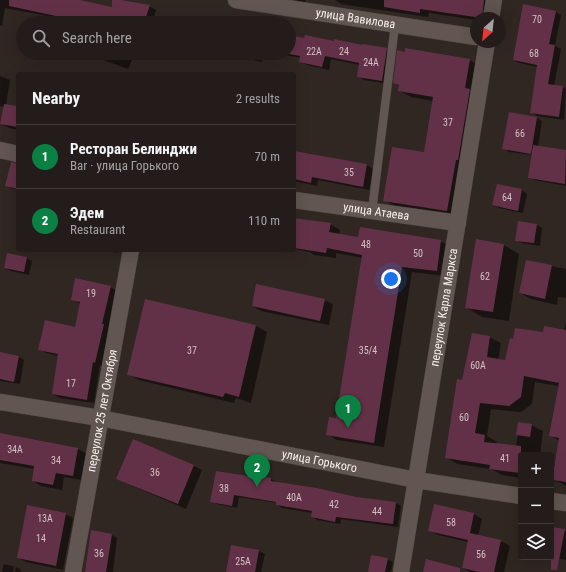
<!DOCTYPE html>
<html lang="en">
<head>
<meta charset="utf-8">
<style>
  body { margin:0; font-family:"Roboto Condensed",sans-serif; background:#2c2523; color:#f1f3f6 }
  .controls { position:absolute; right:12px; bottom:12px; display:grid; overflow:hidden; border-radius:4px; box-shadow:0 4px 16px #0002 }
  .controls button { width:36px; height:36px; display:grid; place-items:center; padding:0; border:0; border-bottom:1px solid #413a39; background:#241c1a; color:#f1f3f6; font:20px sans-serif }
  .compass { position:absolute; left:470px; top:12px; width:36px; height:36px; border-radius:50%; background:#241c1a; box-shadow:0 4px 16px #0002; rotate:207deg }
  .you { position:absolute; left:391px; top:279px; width:14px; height:14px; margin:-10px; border:3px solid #fff; border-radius:50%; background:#1a73e8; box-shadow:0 0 0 6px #1a73e833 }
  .badge { display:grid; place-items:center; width:26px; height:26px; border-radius:50%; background:#0b8043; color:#fff; font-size:13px; font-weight:700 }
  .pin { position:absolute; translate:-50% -33px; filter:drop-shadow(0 1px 2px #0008) }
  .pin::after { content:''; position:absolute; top:21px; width:14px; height:12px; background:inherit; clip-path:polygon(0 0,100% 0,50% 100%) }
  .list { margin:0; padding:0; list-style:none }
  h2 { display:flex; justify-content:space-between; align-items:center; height:52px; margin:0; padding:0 16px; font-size:17px }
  h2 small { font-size:13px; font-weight:400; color:#a3a1a2 }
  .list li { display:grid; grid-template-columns:26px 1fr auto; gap:12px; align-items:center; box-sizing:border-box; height:64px; padding:0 16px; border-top:1px solid #413a39 }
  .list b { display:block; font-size:15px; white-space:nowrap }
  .list p { margin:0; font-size:13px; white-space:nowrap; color:#a3a1a2 }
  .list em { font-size:13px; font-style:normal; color:#a3a1a2 }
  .icon { flex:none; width:22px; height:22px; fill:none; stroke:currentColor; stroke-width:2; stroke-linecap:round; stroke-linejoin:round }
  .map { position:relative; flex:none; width:566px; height:572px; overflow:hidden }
  .search { position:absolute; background:#241c1a; box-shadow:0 4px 16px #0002; left:16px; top:16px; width:280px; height:44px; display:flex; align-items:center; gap:10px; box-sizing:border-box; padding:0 14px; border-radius:22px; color:#a3a1a2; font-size:15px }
  .panel { position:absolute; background:#241c1a; box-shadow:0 4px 16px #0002; left:16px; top:72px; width:280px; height:180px; border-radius:4px }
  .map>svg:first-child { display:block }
</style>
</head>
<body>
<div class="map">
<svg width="566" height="572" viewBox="0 0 566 572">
  <rect width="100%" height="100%" fill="#302622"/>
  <g fill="#0007">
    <polygon points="0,0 63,0 113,8 113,0 115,0 149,6 156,10 152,23 84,23 5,8 2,26 0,25"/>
    <polygon points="293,0 306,0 305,2"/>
    <polygon points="335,0 495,0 491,18 476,18 476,20 429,13 428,17 341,4"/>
    <polygon points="556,12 561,15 555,46 561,49 554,86 563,87 566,89 564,120 537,116 532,113 538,67 519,63 514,60"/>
    <polygon points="289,36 305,39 386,49 393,53 389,84 364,80 358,76 360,65 331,59 329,70 307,65 300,61 301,58 276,53 289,53"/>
    <polygon points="101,53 128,53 127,55 133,58 128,69 106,61 100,57"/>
    <polygon points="220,53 264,53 262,62"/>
    <polygon points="469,60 481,66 459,217 396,207 385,200 425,153 433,101 411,97 400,91 400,86 394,83"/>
    <polygon points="0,76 10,80 6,105 18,107 18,130 9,128 1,123 5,107 0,106"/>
    <polygon points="537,118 542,121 538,147 566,151 566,186 534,180 529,177 532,155 509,152 504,148"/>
    <polygon points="294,152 367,165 373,169 369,190 318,180 317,186 294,181"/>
    <polygon points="18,168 18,190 11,188 6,185"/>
    <polygon points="498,185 522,190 527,194 523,213 499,208 493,205"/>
    <polygon points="294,218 330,224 340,230 339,235 359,238 440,241 450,246 446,276 412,272 384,447 337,440 327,434 337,420 363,258 336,253 336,258 314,255 310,252 294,249"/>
    <polygon points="537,225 542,228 540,246 522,243 516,240"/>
    <polygon points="504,245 519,254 509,321 482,317 467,308"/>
    <polygon points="102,250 119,250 118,253"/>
    <polygon points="26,258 32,261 29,275 11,271 5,268"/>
    <polygon points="527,261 566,269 566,298 558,297 557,305 531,299 520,293"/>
    <polygon points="110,287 118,291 102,366 100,365 94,403 60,398 53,394 59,356 46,353 39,349 76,328 81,304 72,299"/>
    <polygon points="145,300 256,326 267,332 251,403 236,398 234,403 139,380 128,374"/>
    <polygon points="324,300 333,304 329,325 261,311 253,306"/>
    <polygon points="566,322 566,443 561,442 550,435 559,390 558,386 535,382 532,404 521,412 491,409 487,436 497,442 496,444 516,447 519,423 531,425 543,431 540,455 521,455 521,478 502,475 491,469 457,464 446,457 463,381 489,337 501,343 498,360 506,361 514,340 544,333 564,331"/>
    <polygon points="0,353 19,357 24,360 20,384 0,381"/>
    <polygon points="0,435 78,449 87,454 82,480 64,477 62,490 41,486 33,481 35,469 0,463"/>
    <polygon points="133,440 194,466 202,470 186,509 126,483 117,478"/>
    <polygon points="566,451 566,486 559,482 551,481 551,463 556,463"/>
    <polygon points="249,477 271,479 277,482 356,498 396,503 401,506 398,527 341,519 340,524 317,520 312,516 313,513 282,508 277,505 277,503 239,497 237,508 217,504 211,501"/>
    <polygon points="65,514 73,518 63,570 26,562 18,558"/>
    <polygon points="474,514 482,519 478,536 501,541 510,546 504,572 470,572 463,568 468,542 438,535 429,530"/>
    <polygon points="551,528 566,531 566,560 549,557 551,557"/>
    <polygon points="112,535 117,538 113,572 86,572"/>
    <polygon points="232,546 259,551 265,554 261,572 227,572"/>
    <polygon points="387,559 393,562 391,572 369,572"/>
    <polygon points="4,564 16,567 14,567 13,572 2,572"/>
    <polygon points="16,567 21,570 20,572 15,572"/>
  </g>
  <g fill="#633147">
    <polygon points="9,0 80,0 112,7 112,0 121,0 150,5 144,23 89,23 9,6"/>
    <polygon points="384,0 484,0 482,18 420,9 420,13 384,7"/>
    <polygon points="523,4 556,11 549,44 555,45 548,84 563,86 559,117 530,113 537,65 513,60"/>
    <polygon points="289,35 304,38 305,35 334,41 334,39 362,45 363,44 387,48 382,81 357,77 359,63 325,56 322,67 299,62 300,56 289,54"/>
    <polygon points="405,48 470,59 465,88 470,89 458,160 456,160 447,211 383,201 392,147 424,152 433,97 398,91 399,85 393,83 397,50 405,52"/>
    <polygon points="4,104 18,106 18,127 0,124"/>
    <polygon points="509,112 537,117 531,154 502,149"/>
    <polygon points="533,145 566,150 565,184 528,178"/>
    <polygon points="294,151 367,164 363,187 312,177 311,183 294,179"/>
    <polygon points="11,162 18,163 18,189 5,186"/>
    <polygon points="497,184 522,189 518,211 492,205"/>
    <polygon points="294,218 331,223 329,232 358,237 360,227 441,240 437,271 402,267 374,443 326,435 329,417 336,418 362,255 327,248 326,253 294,248"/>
    <polygon points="518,221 537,224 534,243 515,241"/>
    <polygon points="476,239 504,244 493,312 465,308"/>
    <polygon points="7,253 27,257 24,272 4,268"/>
    <polygon points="526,260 552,265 545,299 519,293"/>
    <polygon points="75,278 111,286 102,324 104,324 95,363 93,362 87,400 52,394 58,354 38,350 45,320 75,327 80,302 71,300"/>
    <polygon points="256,284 325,299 320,321 252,306"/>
    <polygon points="145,299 256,325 239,397 225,393 223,397 127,375"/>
    <polygon points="544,326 566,330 566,482 552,480 559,438 549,436 559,383 524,376 521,397 509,406 480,403 475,433 485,435 484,442 521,446 521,473 489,469 490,465 445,458 457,379 462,380 472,333 490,336 487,357 505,360 510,338 513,339 515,328 543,332"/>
    <polygon points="0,352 19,356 14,382 0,379"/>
    <polygon points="518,422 532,424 530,437 516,435"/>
    <polygon points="0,433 78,448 73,476 56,473 53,485 32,481 34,466 0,460"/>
    <polygon points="133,439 194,465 178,504 116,479"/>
    <polygon points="216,471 248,476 248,474 271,478 271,481 317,488 356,497 396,502 393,524 336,517 335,522 311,517 312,511 276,505 276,502 234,495 232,506 210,502"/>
    <polygon points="434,504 474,513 470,533 501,540 494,572 479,572 462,568 468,540 428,531"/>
    <polygon points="27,505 66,513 56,566 17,558"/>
    <polygon points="551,527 565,529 557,570 551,570"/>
    <polygon points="91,530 112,534 106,572 85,572"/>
    <polygon points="231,545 259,550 255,572 226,572"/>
    <polygon points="371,555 388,558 385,572 368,572"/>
    <polygon points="426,559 460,568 460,572 423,572"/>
  </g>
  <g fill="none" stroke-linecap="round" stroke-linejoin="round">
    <defs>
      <polyline id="service" points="372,211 395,25"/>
      <g id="minor">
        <path id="s1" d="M236,0L476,37"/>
        <polyline points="491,18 494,0"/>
        <polyline points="0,150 18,154"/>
        <path id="s2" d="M294,200L458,223"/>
        <path id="s3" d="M0,402L100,418L416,480L521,496"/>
        <polyline points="551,501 566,503"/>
        <path id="s4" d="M73,572L131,250"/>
        <path id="s5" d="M401,572L487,42"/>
      </g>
    </defs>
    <use href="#service" stroke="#4d4541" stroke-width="9"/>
    <use href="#minor" stroke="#4d4541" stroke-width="17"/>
    <use href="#service" stroke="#615651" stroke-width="8"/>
    <use href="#minor" stroke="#615651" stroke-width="16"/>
  </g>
  <g text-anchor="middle" stroke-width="3.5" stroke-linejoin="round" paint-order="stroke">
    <g font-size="10" fill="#d2c0c4">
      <text x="537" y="23">70</text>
      <text x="314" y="55">22А</text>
      <text x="344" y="55">24</text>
      <text x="534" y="57">68</text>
      <text x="371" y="66">24А</text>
      <text x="448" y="126">37</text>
      <text x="520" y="137">66</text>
      <text x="349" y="176">35</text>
      <text x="507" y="201">64</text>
      <text x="366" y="248">48</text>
      <text x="418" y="257">50</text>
      <text x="485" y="280">62</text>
      <text x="91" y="297">19</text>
      <text x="192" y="354">37</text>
      <text x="368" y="354">35/4</text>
      <text x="478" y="369">60А</text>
      <text x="71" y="387">17</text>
      <text x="464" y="421">60</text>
      <text x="15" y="453">34А</text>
      <text x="505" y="462">41</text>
      <text x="56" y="464">34</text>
      <text x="155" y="476">36</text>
      <text x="224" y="492">38</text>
      <text x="294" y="501">40А</text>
      <text x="334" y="508">42</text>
      <text x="377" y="515">44</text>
      <text x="45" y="522">13А</text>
      <text x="451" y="526">58</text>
      <text x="41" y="542">14</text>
      <text x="99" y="557">36</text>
      <text x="481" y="558">56</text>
      <text x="243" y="565">25А</text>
    </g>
    <g font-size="12" fill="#f7f0ee" stroke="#261c19">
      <text dy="4" stroke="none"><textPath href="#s1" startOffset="121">улица Вавилова</textPath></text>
      <text dy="4" stroke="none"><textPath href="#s2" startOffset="83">улица Атаева</textPath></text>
      <text dy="4" stroke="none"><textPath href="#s5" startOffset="268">переулок Карла Маркса</textPath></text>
      <text dy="4" stroke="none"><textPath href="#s4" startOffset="164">переулок 25 лет Октября</textPath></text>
      <text dy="4" stroke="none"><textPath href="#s3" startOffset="325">улица Горького</textPath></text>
    </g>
  </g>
</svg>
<div class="controls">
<button>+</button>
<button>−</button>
<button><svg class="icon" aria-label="layers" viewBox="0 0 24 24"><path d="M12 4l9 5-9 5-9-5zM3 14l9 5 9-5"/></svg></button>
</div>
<svg class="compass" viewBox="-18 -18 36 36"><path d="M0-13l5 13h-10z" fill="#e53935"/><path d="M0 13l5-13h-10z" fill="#a3a1a2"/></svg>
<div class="you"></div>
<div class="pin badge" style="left:348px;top:428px">1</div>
<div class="pin badge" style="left:257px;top:487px">2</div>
<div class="search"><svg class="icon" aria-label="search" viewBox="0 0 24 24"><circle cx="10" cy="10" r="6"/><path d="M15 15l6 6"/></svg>Search here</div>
<section class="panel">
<h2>Nearby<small>2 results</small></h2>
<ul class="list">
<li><span class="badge">1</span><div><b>Ресторан Белинджи</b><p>Bar · улица Горького</p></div><em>70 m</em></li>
<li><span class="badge">2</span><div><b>Эдем</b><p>Restaurant</p></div><em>110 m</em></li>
</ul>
</section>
</div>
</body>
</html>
